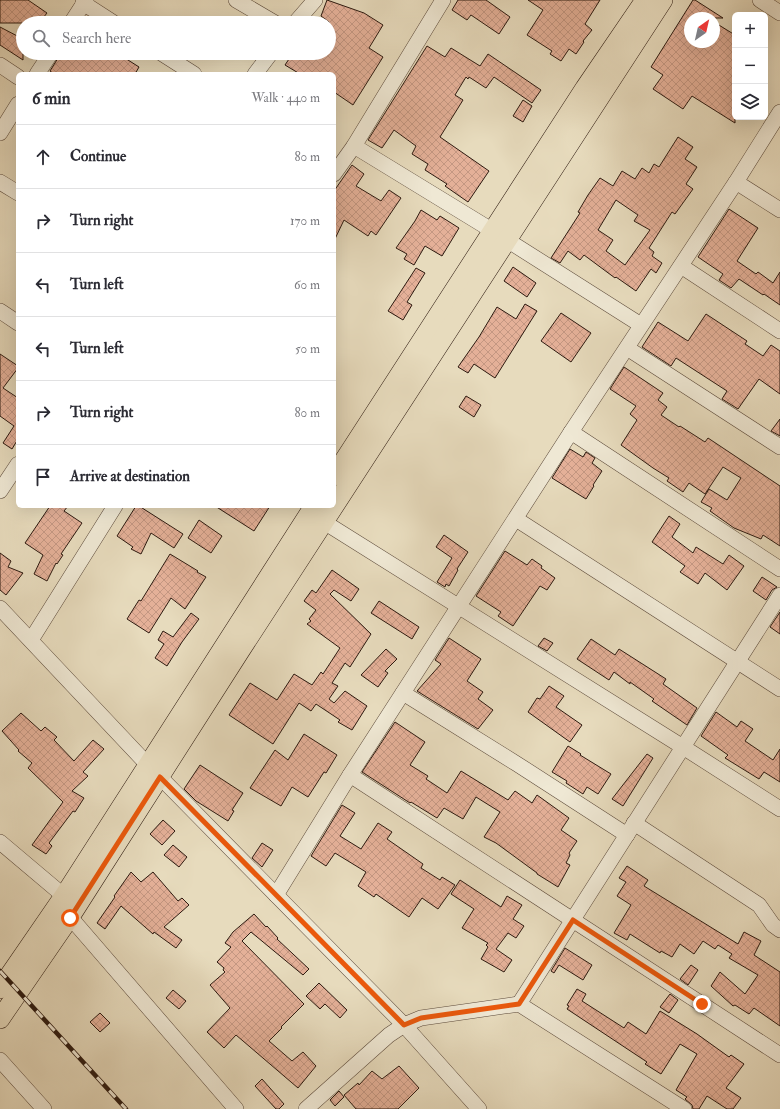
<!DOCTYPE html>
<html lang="en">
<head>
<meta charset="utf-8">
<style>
  body { margin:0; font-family:"IM FELL Double Pica",serif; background:#f7f7f7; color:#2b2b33 }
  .controls { position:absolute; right:12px; top:12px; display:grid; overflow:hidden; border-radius:6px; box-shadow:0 4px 16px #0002 }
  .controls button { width:36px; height:36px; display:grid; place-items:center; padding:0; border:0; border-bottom:1px solid #e1e1e2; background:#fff; color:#2b2b33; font:20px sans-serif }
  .compass { position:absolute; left:684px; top:12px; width:36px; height:36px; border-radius:50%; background:#fff; box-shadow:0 4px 16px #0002; rotate:34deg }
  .stop { position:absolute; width:12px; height:12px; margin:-9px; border:3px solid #ea580c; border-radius:50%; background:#fff }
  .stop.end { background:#ea580c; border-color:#fff; box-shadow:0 1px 4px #0008 }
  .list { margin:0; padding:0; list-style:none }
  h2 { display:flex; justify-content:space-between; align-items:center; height:52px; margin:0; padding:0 16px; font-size:17px }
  h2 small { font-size:13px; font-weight:400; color:#7c7c81 }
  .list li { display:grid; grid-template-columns:26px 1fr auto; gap:12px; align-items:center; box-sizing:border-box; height:64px; padding:0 16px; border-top:1px solid #e1e1e2 }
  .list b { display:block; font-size:15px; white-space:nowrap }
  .list em { font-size:13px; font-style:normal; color:#7c7c81 }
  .icon { flex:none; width:22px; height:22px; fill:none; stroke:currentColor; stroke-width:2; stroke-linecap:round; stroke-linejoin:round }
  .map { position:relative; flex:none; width:780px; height:1109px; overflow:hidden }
  .search { position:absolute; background:#fff; box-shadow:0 4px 16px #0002; left:16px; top:16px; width:320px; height:44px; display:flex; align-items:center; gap:10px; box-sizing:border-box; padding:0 14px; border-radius:22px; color:#7c7c81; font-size:15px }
  .panel { position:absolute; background:#fff; box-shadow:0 4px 16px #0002; left:16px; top:72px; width:320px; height:436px; border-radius:6px }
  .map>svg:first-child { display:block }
</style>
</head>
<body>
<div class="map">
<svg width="780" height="1109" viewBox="0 0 780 1109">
  <defs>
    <pattern id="building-cross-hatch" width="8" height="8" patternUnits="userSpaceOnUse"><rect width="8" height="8" fill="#e4b098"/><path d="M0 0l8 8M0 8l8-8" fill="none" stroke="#c49782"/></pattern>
  </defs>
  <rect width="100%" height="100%" fill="#e7dbbd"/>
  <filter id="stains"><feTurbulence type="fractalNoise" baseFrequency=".005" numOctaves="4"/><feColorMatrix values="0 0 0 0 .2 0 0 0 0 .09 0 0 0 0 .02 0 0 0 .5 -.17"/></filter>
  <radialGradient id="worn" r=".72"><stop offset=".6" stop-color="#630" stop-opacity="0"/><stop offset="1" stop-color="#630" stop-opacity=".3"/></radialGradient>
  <g fill="url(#building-cross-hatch)" stroke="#2d1a10" fill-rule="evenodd">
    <polygon points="0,0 28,0 47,13 39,23 0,23"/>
    <polygon points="327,0 364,13 383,25 369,48 383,57 353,105 334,92 334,74 300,74 285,65 293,53 329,53 329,22 321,16"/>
    <polygon points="458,0 486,0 510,17 499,34 471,15 467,20 452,10"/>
    <polygon points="528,0 600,0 585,24 592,30 583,41 584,42 576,54 569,49 561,61 550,54 552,51 527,35 543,10"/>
    <polygon points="693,0 695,0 723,18 690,18 690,42 714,42 714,22 735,35 735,123 692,96 683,109 653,89 663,75 651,67"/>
    <polygon points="0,27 23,39 23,60 0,45"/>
    <polygon points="427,46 445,57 451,48 480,66 488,54 541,90 532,103 494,77 486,88 469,77 468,79 466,77 455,95 463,100 440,137 489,171 468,202 445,186 447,184 425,170 428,164 412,154 416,146 394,130 382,148 368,140"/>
    <polygon points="60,53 117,53 139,67 135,74 54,74 50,71 58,58"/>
    <polygon points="523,100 532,106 523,122 513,116"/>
    <path d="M678,137L693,147L685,159L697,167L686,184L693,189L675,214L672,212L649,248L654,252L652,256L662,263L656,273L651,269L636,291L616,277L615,278L584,255L580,260L568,251L560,263L551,258L580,213L578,212L588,195L600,178L613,186L622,171L635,179L642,168L649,173L654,164L659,167ZM616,200L638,215L634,221L650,230L625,265L606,251L613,240L598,230Z"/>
    <polygon points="352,165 364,174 356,186 381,201 389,190 401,198 376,235 371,231 368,236 344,220 334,241 334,191"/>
    <polygon points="729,209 758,228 737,261 756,274 758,272 773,283 780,272 780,305 764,294 763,295 739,279 731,288 719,280 723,274 698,257"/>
    <polygon points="421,210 437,220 440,216 459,228 442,256 425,246 414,265 404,259 407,254 396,248 415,221"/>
    <polygon points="513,267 536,283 527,297 504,281"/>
    <polygon points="416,268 425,273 407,302 412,305 403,320 388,311"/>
    <polygon points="525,304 537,311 495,378 474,364 468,373 458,367 479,337 497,307 516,319"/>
    <polygon points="561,313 591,333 571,362 541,341"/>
    <polygon points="706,314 747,341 745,344 763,356 771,345 780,351 780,394 759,379 738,409 722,399 727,391 676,358 671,366 642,347 658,322 688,341"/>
    <polygon points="0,354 18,366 18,368 3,388 18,398 18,439 12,449 3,443 14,426 0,416"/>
    <polygon points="624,367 663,393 658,400 667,407 661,415 679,427 680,426 705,442 708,438 780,486 780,546 763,535 761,539 734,528 710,511 712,508 701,502 709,489 727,500 741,478 723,467 705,494 689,483 683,492 667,481 669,478 653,468 621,445 637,420 630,414 636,406 610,389"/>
    <polygon points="466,396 481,405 474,417 459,407"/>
    <polygon points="780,419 780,436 771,431"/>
    <polygon points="570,449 583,457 586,452 595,458 592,463 602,471 593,485 594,486 586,499 552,478"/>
    <polygon points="50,506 68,506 64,511 82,523 61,554 63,555 57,564 56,563 47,581 34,574 43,555 25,543"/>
    <polygon points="136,506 139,506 183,534 174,548 151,533 141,554 131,549 133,547 117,536"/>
    <polygon points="215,506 270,506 254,531"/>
    <polygon points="669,516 680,524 672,537 693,553 696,547 723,564 729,555 744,566 727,590 705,573 698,584 680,572 685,566 652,542"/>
    <polygon points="199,520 222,536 211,553 188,538"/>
    <polygon points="444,535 468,552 457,569 458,570 449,586 446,584 445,587 437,582 452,558 436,547"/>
    <polygon points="505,551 527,565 532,559 542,566 541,568 555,578 547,590 540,586 513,626 498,616 501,612 476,596"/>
    <polygon points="0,553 11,561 8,567 23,573 6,595 0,590"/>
    <polygon points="170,554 198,571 197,572 206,577 185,609 171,598 149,633 127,619 139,600 141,601"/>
    <polygon points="332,570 359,589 351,601 334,590 330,594 371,634 350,667 345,663 332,683 338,686 329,699 334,703 345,691 367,706 352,730 338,722 340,720 316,704 311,711 299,703 273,744 229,715 250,683 277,700 294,674 312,685 321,672 323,674 340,648 307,624 311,621 309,619 316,610 304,601 312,590 316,593"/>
    <polygon points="762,577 777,587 772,590 766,600 753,591"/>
    <polygon points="379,601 419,627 412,639 371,613"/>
    <polygon points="780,612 780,634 770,627"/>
    <polygon points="191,613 199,619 182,642 167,666 155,658 164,644 158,640 163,631 173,637"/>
    <polygon points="449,638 481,659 467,681 483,692 478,699 493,710 478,729 417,691 441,664 435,660"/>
    <polygon points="544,638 553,643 547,651 538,646"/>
    <polygon points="591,639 615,655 619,649 666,679 663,684 697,708 687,725 652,701 654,699 630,682 630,684 614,672 609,680 577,659"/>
    <polygon points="386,649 397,659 385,671 388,673 378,687 361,675"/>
    <polygon points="549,686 564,696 556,707 582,725 570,742 528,712 537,698 540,699"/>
    <polygon points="716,712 737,727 741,721 753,729 745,741 773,760 780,749 780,782 764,772 759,779 725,758 728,755 701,736"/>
    <polygon points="21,713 41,731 45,727 57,737 54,740 74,761 93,740 104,749 83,772 88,776 72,791 84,798 75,812 73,811 49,843 52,846 46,854 32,845 63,802 28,768 32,763 18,751 19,750 2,731"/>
    <polygon points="395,722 425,742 410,765 428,776 426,779 447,793 461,771 508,800 515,791 532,803 537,795 569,818 561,830 577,841 569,853 570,855 566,863 570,865 558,887 537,874 537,873 496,843 484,837 500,812 476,797 463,819 444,808 437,818 411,802 410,803 362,772"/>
    <polygon points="304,734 337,755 326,773 324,772 308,797 292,787 281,806 250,788 275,750 288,760"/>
    <polygon points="568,746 581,754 580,755 611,774 598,794 587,787 583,794 566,783 567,781 552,772"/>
    <polygon points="647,754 653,758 623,806 612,799"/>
    <polygon points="200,765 243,793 232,810 234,811 228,821 196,801 184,789"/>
    <polygon points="342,805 355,813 340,836 361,849 378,823 392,832 387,839 423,864 421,868 440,880 442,877 455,885 438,909 422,898 409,917 376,894 374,897 358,886 366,872 335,853 326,866 311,856"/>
    <polygon points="163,820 175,831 162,845 150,834"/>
    <polygon points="262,843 273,850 262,867 252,858"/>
    <polygon points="173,845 187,857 179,867 164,855"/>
    <polygon points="627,866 648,880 644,886 738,944 744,932 761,941 754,955 780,972 780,1026 754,1008 749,1014 735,1005 733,1006 711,986 720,972 745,994 758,975 729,958 732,954 718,945 715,949 703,941 694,954 680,944 672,957 661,951 660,953 630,934 627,940 614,933 631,905 617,896 626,882 619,878"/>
    <polygon points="131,872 141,882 153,872 178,901 182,898 189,905 164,927 182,940 176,948 154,932 153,934 121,906 105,929 97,923 115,897 114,896"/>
    <polygon points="460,880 501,907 507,896 522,905 513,919 524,926 516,938 508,933 496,949 512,960 504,972 481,959 488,947 486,945 488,943 462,928 474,909 451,894"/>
    <polygon points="254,914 266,927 267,926 278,938 277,939 309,969 303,975 251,932 242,941 304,1004 281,1027 282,1028 269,1041 292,1061 303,1052 316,1066 298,1088 236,1035 224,1048 207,1032 230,1008 210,985 225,972 223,970 224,968 217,962 231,947 225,943 233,932"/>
    <polygon points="565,948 592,965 583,980 559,965 554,973 551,971"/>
    <polygon points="691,965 698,970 688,985 680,979"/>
    <polygon points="319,983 347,1010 340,1018 325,1004 320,1009 306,996"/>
    <polygon points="577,989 586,994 582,1001 624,1028 628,1022 646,1034 660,1011 697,1034 729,1057 731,1055 744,1064 726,1088 741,1098 733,1109 727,1109 707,1096 699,1109 693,1109 692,1105 685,1099 687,1097 676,1090 697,1054 680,1044 661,1074 645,1064 647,1062 567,1009 569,1006 567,1005"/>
    <polygon points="173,990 186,1001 179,1009 166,998"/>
    <polygon points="670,994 678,1000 669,1013 660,1007"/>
    <polygon points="100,1013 110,1023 100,1032 90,1022"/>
    <polygon points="399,1066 419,1088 398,1109 356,1109 344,1095 358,1083 359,1085 372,1071 382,1079"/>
    <polygon points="262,1079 284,1104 279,1109 276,1109 255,1086"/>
    <polygon points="339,1091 344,1097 335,1106 330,1100"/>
  </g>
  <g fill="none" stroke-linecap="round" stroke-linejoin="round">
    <defs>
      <g id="minor">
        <polyline points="236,0 275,23"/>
        <polyline points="760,0 780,13"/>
        <polyline points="83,3 114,23"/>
        <polyline points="71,23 86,0"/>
        <polyline points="295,23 315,0"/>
        <polyline points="161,53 194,74"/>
        <polyline points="0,65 18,77"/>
        <polyline points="37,74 51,53"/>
        <polyline points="255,74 271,53"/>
        <polyline points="0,133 18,104"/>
        <polyline points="354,146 493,231"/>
        <polyline points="334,174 354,146 443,0"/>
        <polyline points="0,182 18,193"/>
        <polyline points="736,182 780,210"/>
        <polyline points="507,240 641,325"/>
        <polyline points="681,266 780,331"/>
        <polyline points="0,311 18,323"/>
        <polyline points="627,348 780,447"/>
        <polyline points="571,432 780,569"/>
        <polyline points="0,491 18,464"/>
        <polyline points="516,519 780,689"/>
        <polyline points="324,522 683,747 780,809"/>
        <polyline points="0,608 147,764"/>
        <polyline points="31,640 115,506"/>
        <polyline points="403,693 517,764 627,835"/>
        <polyline points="350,775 780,1055"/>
        <polyline points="160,777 404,1025 479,1109"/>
        <polyline points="634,823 759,905 773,925 780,930"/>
        <polyline points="0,842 64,896"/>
        <polyline points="276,895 350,775 571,432 736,182 780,112"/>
        <polyline points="70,917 236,1109"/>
        <polyline points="519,1004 780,595"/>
        <polyline points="0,1060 44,1109"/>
        <polyline points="306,1109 389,1035 404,1025 421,1018 519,1004 684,1109"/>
      </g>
      <g id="major">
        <polyline points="334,476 585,88 645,0"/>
        <polyline points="0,989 64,896 314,506"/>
        <polyline points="0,1019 70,917 240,651 663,0"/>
      </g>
    </defs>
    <use href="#minor" stroke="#5c4a3b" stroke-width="16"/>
    <use href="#major" stroke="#2d1a10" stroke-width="20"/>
    <use href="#minor" stroke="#efe8d4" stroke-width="15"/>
    <use href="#major" stroke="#e7dbbd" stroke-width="19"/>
    <defs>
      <polyline id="rail" points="0,971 126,1109"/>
    </defs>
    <use href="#rail" stroke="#2d1a10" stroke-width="4.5"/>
    <use href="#rail" stroke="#efe8d4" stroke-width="3" stroke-dasharray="9" stroke-linecap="butt"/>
  </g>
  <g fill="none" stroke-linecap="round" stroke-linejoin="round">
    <polyline stroke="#ea580c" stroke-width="5" points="70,918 160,777 404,1025 421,1018 519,1004 573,920 702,1004"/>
  </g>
  <rect width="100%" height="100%" filter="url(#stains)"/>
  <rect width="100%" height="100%" fill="url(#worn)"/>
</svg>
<div class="controls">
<button>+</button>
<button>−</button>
<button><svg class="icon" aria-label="layers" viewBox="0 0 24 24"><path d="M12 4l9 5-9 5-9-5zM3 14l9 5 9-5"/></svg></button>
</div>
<svg class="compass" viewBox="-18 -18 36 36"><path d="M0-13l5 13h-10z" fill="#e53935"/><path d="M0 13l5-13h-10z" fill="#7c7c81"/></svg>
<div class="stop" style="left:70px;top:918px"></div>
<div class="stop end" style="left:702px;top:1004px"></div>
<div class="search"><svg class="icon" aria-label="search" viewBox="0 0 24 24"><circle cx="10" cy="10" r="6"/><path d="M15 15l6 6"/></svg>Search here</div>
<section class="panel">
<h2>6 min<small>Walk · 440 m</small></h2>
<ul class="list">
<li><svg class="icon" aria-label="ahead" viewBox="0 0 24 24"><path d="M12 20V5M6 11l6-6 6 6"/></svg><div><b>Continue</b></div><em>80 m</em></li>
<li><svg class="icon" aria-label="right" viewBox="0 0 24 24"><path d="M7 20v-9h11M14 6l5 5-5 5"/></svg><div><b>Turn right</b></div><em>170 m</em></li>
<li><svg class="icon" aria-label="left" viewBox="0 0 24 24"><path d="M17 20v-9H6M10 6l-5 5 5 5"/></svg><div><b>Turn left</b></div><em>60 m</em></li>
<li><svg class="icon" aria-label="left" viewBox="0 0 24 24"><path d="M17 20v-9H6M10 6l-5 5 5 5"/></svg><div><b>Turn left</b></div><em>50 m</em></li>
<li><svg class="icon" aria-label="right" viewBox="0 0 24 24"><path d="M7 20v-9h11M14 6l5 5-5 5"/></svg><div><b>Turn right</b></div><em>80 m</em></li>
<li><svg class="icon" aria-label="arrive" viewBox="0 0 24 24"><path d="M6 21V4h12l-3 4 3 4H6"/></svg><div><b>Arrive at destination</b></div></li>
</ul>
</section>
</div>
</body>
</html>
